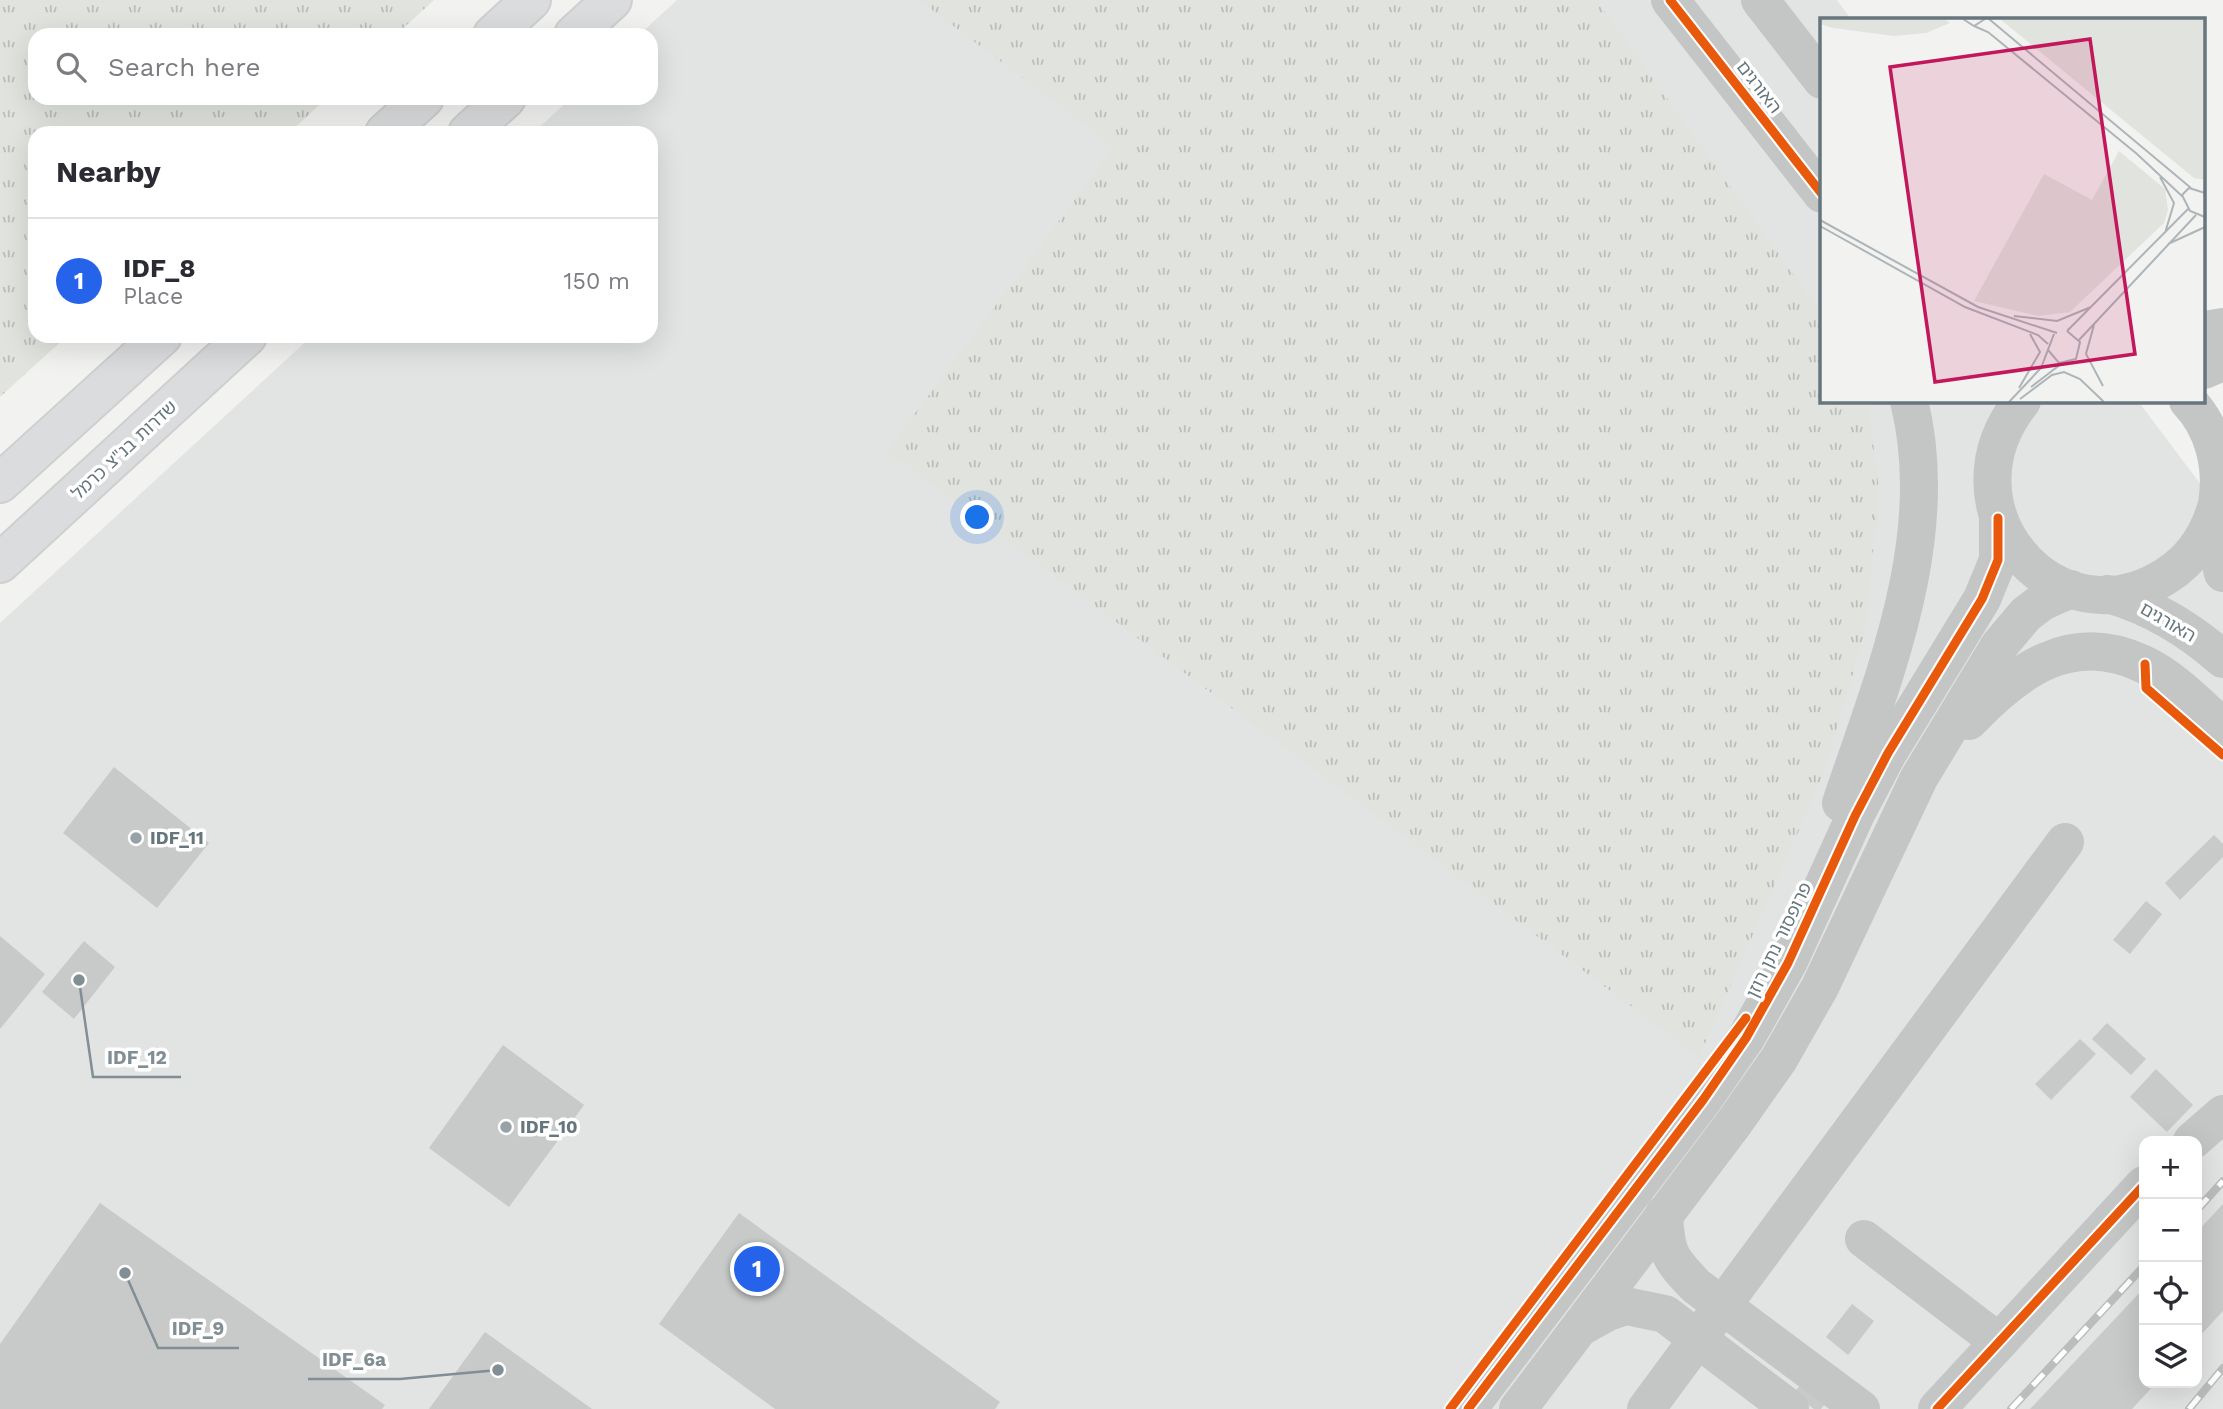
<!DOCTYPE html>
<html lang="en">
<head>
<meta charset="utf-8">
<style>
  body { margin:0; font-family:"Work Sans","Noto Sans Hebrew",sans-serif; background:#f2f2f3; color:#2b2b33 }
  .controls { position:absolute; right:21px; bottom:21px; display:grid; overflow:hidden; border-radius:14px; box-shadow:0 7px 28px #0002 }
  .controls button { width:63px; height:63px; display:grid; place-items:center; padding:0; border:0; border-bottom:2px solid #e1e1e2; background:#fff; color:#2b2b33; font:35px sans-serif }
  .you { position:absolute; left:978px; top:518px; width:24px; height:24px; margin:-18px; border:5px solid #fff; border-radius:50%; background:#1a73e8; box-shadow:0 0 0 10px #1a73e833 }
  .badge { display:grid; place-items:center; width:46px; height:46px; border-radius:50%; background:#2563eb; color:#fff; font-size:23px; font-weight:700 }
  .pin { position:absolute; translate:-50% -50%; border:4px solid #fff; box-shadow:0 2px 7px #0006 }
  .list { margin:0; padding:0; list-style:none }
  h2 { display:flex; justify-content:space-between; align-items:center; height:91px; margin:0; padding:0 28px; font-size:30px }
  h2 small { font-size:23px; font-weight:400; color:#7c7c81 }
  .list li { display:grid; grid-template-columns:46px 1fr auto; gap:21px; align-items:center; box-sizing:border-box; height:126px; padding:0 28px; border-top:2px solid #e1e1e2 }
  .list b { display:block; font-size:26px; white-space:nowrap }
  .list p { margin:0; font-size:23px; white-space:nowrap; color:#7c7c81 }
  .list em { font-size:23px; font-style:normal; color:#7c7c81 }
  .icon { flex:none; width:38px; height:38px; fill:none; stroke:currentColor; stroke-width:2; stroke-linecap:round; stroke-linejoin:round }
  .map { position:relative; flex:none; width:2223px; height:1409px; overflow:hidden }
  .search { position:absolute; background:#fff; box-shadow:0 7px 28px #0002; left:28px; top:28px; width:630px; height:77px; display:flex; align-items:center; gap:18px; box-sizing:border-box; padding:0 24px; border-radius:21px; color:#7c7c81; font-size:26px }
  .panel { position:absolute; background:#fff; box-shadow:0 7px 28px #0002; left:28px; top:126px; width:630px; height:217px; border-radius:21px }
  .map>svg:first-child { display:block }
</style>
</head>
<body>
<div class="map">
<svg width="2223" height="1409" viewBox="0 0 2223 1409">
  <defs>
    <pattern id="grass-tufts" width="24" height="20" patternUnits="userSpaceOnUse" patternTransform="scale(1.75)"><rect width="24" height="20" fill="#e1e4de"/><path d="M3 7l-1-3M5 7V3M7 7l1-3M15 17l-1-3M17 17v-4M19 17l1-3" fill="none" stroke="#babdb9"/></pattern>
  </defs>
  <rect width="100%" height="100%" fill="#f2f2f1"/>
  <path fill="#e2e3e3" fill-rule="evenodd" d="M677,0H1837L1851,19H1822V401H2138L2223,514V1409H0V623L312,336H651V133H533L571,98H651V35H639ZM2144,1141H2197V1383H2144Z"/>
  <g fill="url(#grass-tufts)">
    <polygon points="0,0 434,0 396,35 35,35 35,98 327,98 289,133 35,133 35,336 67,336 0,397"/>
    <polygon points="919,0 1596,0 1623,37 1822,314 1822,401 1868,401 1879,491 1865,633 1822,778 1699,1057 887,451 1114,147"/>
  </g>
  <g fill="#c8c9c9">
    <polygon points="114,767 209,843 157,908 63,833"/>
    <polygon points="2214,835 2223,844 2223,857 2180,900 2165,883"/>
    <polygon points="2146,901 2162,914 2130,954 2113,940"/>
    <polygon points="0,936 45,974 0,1029"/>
    <polygon points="84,941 115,967 74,1019 42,992"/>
    <polygon points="2107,1023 2146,1059 2131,1075 2092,1039"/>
    <polygon points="2080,1039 2096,1054 2051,1100 2035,1084"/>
    <polygon points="503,1045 584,1105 509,1207 429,1148"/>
    <polygon points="2156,1069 2193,1105 2167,1132 2130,1097"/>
    <polygon points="100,1203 385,1405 382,1409 0,1409 0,1344"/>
    <polygon points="2223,1204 2223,1311 2197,1339 2197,1232"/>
    <polygon points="739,1213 1000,1402 995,1409 775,1409 659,1324"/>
    <polygon points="2144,1288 2144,1383 2156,1383 2132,1409 2030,1409"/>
    <polygon points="1852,1304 1874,1321 1848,1355 1826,1337"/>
    <polygon points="485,1332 592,1409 429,1409"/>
    <polygon points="1806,1378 1831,1396 1821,1409 1814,1409 1793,1394"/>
  </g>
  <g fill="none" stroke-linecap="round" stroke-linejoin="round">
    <defs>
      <g id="major">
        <polyline points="493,35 531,0"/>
        <polyline points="574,35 612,0"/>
        <polyline points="385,133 424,98"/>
        <polyline points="468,133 506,98"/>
        <polyline points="0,483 162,336"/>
        <polyline points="0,563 247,336"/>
      </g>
    </defs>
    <use href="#major" stroke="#cecfcf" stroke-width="42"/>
    <g stroke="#c4c6c6" stroke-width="38">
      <polyline points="1670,0 1822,194"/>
      <polyline points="1760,0 1822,80"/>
      <polyline points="2204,330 2223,327"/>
      <polyline points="2204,370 2223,362"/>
      <path d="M2022,401C1935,509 2057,646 2166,576C2192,560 2209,534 2217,504C2223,467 2214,428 2188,401"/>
      <polyline points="2217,509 2217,548 2223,573"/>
      <path d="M2108,594C2153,607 2188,629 2223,659"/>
      <path d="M1969,721C2017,670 2072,630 2143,664C2173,678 2198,705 2223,727"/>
      <path d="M1841,803C1884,676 1943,536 1909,401"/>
      <polyline points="2192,1141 2223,1114"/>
      <path d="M1664,1214C1666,1253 1669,1258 1696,1286L1861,1409"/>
      <polyline points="1864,1239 1999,1342"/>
      <polyline points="1581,1327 1608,1312 1626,1306 1665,1314 1790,1409"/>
      <polyline points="1468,1409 1703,1100 1746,1038 1788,963 1855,816 1888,753 1982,599 1998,560 1998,518"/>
      <polyline points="1518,1409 1734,1123 1779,1059 1820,987 1919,778 1999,646 2026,614 2042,602 2071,589"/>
      <polyline points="1646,1409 2065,842"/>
      <polyline points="1937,1409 2144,1185"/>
    </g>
    <use href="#major" stroke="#dbdcdd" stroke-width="38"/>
    <defs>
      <g id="rail">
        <polyline points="2197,1210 2223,1181"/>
        <polyline points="2011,1409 2144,1266"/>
        <polyline points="2189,1409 2223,1368"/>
      </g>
    </defs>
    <use href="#rail" stroke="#bbbcbc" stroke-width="8"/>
    <use href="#rail" stroke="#fff" stroke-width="5" stroke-dasharray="16" stroke-linecap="butt"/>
    <defs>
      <g id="cycleway">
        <polyline points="1670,0 1822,194"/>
        <polyline points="2145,664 2146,688 2223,755"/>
        <polyline points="1450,1409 1746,1018"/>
        <polyline points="1468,1409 1703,1100 1746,1038 1788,963 1855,816 1888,753 1982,599 1998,560 1998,518"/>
        <polyline points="1937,1409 2144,1185"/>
      </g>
    </defs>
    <use href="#cycleway" stroke="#fff" stroke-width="13"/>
    <use href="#cycleway" stroke="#e8590c" stroke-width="9"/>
  </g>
  <g fill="#97a1a6" stroke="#fff" stroke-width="2.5">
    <circle cx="136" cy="838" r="7"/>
    <circle cx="506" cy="1127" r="7"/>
  </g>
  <g text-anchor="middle" stroke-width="7" stroke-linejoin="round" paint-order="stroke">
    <g font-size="18" fill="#66767d" stroke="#fff">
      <text transform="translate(1759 87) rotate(52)" y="6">האורגים</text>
      <text transform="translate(124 450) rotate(-43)" y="6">שדרות בנ"צ כרמל</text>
      <text transform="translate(2168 622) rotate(30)" y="6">האורגים</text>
      <text transform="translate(1779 940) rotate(-64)" y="6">פרופסור נתן רוזן</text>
    </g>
    <g font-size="18" font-weight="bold" fill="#66767d" stroke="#fff" text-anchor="start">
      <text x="150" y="844">IDF_11</text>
      <text x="520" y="1133">IDF_10</text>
    </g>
  </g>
  <g transform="translate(1820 18)">
    <rect width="385" height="385" fill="#f2f2f1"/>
    <path d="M0,1H125L130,5L106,15L74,18L13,10L0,6ZM180,1H385V162L374,160ZM299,133L345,171L348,192L344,205L250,294L218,298L154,283L224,156L272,182Z" fill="#e1e4de"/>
    <path fill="none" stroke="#adb5b8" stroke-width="2" d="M143,1L154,8L165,1M169,1L371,170M154,8L168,14L317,136L363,179M340,159L354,185L345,215M385,175L369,170L362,177L370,193L385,199M0,202L158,289L237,315M0,208L145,289L218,317L228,326M348,226L385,209M194,298L237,303L271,289M274,307L266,336L283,368M247,313L368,191M259,322L376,197M228,332L239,345L256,341L260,324L247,313M211,369L241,346M199,370L220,334L210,316M200,381L232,357L244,354L260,361L284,384M189,384L221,350L234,316"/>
    <path fill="#c2185b" fill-opacity="0.15" stroke="#c2185b" stroke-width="3.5" d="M270,21L315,336L115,364L70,49Z"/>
    <rect width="385" height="385" fill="none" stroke="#66767d" stroke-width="3.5"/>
  </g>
  <path fill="none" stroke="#818e94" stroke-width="2.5" d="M79 980L93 1077H181M125 1273L158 1348H239M498 1370L400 1379H308"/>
  <g fill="#818e94" stroke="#fff" stroke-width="2.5">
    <circle cx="79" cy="980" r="7"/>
    <circle cx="125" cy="1273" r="7"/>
    <circle cx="498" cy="1370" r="7"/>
  </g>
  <g font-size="19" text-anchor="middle" font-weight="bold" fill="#818e94" stroke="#fff" stroke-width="7" stroke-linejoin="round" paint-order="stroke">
    <text x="137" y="1064">IDF_12</text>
    <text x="198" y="1335">IDF_9</text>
    <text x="354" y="1366">IDF_6a</text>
  </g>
</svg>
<div class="controls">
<button>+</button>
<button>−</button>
<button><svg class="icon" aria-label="locate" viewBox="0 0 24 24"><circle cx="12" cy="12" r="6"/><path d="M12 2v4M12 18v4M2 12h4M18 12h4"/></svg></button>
<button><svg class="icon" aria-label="layers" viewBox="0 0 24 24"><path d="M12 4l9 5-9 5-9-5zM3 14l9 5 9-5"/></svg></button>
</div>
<div class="you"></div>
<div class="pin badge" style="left:757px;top:1269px">1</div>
<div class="search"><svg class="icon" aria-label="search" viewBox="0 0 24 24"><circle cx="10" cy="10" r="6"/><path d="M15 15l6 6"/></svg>Search here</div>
<section class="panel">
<h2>Nearby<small></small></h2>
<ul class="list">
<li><span class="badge">1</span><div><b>IDF_8</b><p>Place</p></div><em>150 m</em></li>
</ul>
</section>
</div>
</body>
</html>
